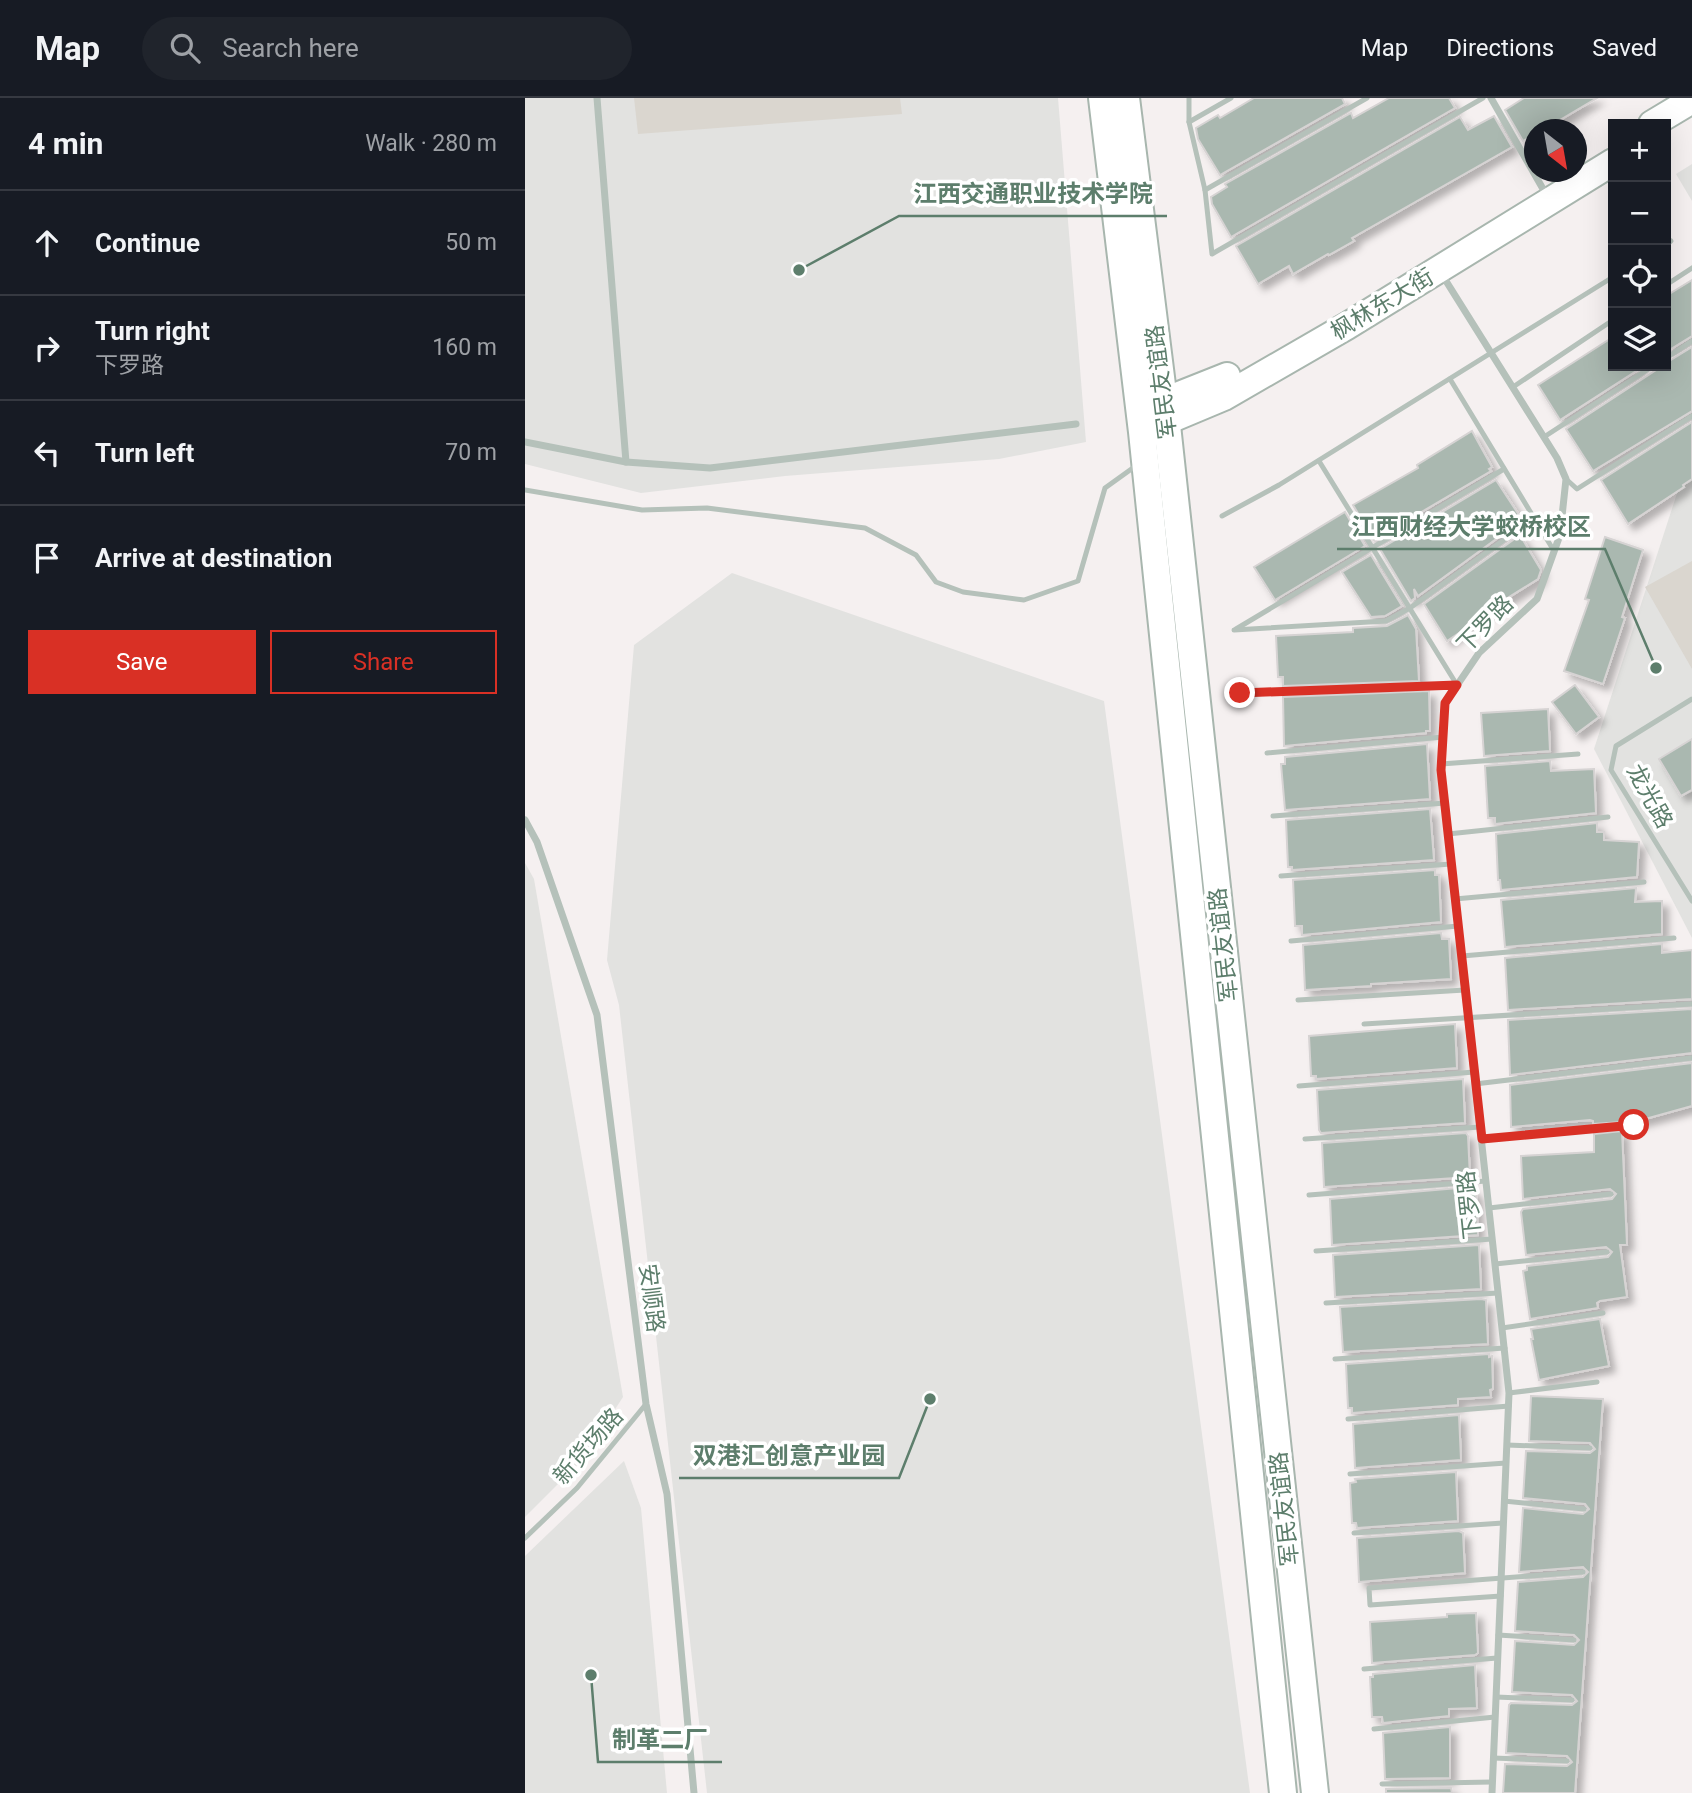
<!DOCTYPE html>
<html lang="en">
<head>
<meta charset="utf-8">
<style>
  body { margin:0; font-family:Roboto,"Noto Sans SC",sans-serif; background:#20242c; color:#f1f3f6 }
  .controls { position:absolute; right:21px; top:21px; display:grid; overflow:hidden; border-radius:0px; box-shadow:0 7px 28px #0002 }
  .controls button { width:63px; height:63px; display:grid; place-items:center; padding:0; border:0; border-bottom:2px solid #363941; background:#171b24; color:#f1f3f6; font:35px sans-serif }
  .compass { position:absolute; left:999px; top:21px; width:63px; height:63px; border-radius:50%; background:#171b24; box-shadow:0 7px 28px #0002; rotate:149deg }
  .stop { position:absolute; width:21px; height:21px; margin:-16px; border:5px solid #d93025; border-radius:50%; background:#fff }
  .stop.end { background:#d93025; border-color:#fff; box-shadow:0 2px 7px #0008 }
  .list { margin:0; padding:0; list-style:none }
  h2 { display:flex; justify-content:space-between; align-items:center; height:91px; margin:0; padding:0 28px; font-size:30px }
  h2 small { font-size:23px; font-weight:400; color:#9ea1a6 }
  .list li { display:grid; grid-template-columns:46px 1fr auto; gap:21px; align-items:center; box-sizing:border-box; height:105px; padding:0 28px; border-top:2px solid #363941 }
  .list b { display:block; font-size:26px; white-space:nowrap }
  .list p { margin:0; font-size:23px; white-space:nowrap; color:#9ea1a6 }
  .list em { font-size:23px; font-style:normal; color:#9ea1a6 }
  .actions { display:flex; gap:14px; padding:21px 28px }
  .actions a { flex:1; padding:16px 0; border:2px solid #d93025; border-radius:0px; text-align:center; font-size:24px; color:#d93025 }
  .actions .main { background:#d93025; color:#fff }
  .icon { flex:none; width:38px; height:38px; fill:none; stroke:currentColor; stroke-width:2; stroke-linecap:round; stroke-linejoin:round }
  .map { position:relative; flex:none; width:1167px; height:1695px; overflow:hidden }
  header { display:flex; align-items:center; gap:42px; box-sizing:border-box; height:98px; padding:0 35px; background:#171b24; border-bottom:2px solid #363941 }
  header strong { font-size:33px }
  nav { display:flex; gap:38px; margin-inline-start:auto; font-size:24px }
  .search { width:490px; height:63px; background:#20242c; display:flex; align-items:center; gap:18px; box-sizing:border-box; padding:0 24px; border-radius:38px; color:#9ea1a6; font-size:26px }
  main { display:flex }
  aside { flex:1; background:#171b24 }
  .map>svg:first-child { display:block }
</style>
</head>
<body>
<header>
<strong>Map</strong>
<div class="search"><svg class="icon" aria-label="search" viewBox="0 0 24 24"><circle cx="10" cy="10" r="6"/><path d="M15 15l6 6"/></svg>Search here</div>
<nav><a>Map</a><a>Directions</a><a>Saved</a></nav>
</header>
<main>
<aside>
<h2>4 min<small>Walk · 280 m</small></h2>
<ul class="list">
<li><svg class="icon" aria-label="ahead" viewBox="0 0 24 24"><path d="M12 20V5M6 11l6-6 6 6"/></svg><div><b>Continue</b></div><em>50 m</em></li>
<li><svg class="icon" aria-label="right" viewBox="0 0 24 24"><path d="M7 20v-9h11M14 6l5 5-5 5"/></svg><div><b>Turn right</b><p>下罗路</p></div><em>160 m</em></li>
<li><svg class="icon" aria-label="left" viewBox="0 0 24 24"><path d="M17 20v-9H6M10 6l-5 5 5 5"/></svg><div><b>Turn left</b></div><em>70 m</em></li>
<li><svg class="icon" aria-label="arrive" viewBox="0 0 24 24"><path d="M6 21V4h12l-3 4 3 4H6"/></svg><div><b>Arrive at destination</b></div></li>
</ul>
<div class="actions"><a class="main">Save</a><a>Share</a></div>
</aside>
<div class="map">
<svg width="1167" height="1695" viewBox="0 0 1167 1695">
  <defs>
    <filter id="shadow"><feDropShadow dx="6" dy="6" stdDeviation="3.5" flood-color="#0004"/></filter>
  </defs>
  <rect width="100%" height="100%" fill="#f5f0f0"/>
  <g fill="#e2e2e0">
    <polygon points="0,0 533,0 561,344 474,361 260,378 116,395 0,366"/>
    <polygon points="1167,66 1167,103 1151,76"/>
    <polygon points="1167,378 1167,840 1069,651 1155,386"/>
    <polygon points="207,475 579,603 725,1695 182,1695 94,907 82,862 109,547"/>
    <polygon points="0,765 9,781 98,1299 57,1362 0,1419"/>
    <polygon points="99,1363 116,1410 142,1695 0,1695 0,1458"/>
  </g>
  <g fill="#dad6cf">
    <polygon points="109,0 375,0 377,16 113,36"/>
    <polygon points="1167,463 1167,571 1120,489"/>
  </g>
  <g fill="#aab8b0" stroke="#d6d3d3" stroke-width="2" filter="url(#shadow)">
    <polygon points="729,0 817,0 820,6 695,77 673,41 671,30 693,17 695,20"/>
    <polygon points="864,0 924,0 930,10 706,139 687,106 686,99 702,89 700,86 826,15 828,20"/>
    <polygon points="999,0 1072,0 1018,32 1010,32 1010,37 998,43 980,12"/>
    <polygon points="969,18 987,49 827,140 829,143 804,157 803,156 768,176 764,168 733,186 711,148 935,19 943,32"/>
    <polygon points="1167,182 1167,238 1141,254 1141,198"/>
    <polygon points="1088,239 1088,268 1119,268 1035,322 1013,287"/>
    <polygon points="1167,249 1167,313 1068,373 1041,331 1131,272 1133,268 1141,268 1141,265"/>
    <polygon points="1167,324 1167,381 1158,387 1159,389 1103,426 1076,382"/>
    <polygon points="947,333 967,369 964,371 966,373 849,442 828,407 893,370 892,367"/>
    <polygon points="971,382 996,420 987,425 989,428 893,498 889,491 890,500 886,503 855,451"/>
    <polygon points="820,414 840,448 750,502 729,469"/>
    <polygon points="995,437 1016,472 1013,481 944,524 946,527 922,543 899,506"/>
    <polygon points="1080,439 1118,452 1097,519 1100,520 1078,586 1039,573 1064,502 1060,501"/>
    <polygon points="846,457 877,508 860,518 846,519 817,474"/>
    <polygon points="883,517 891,531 894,583 758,588 758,579 753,579 751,538 828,534 828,530 862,528"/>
    <polygon points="1050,587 1074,619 1051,636 1027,604"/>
    <polygon points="904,593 905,633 901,633 901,635 759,648 758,599"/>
    <polygon points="1023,611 1025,653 959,658 956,615"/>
    <polygon points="1167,641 1167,692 1156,698 1134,661"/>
    <polygon points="902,646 905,701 760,712 756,666 760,666 760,659"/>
    <polygon points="1025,663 1026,673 1069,671 1071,715 970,726 970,720 963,720 960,668"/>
    <polygon points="905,711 909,762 767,772 767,769 763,769 761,722"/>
    <polygon points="1072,725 1072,734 1079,734 1079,742 1114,744 1112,779 976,792 975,782 973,782 971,736"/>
    <polygon points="910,772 910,777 914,777 916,824 777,837 777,828 770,828 768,782"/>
    <polygon points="1111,790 1110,804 1137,803 1137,836 980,849 976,802"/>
    <polygon points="916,835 917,841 924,841 926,881 846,886 846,888 780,892 778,847"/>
    <polygon points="1137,846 1137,855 1167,852 1167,901 983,912 980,860"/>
    <polygon points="1167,911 1167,955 985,977 983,922"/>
    <polygon points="930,926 932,970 791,981 791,978 786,978 784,938"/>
    <polygon points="1167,965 1167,1008 1113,1023 1068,1026 1068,1023 1065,1022 986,1029 985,987"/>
    <polygon points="938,981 940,1025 796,1035 794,1032 792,992"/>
    <polygon points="1097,1033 1102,1147 1095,1147 1102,1199 1075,1203 1072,1205 1073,1210 1005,1221 998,1173 1002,1172 1002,1168 1083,1159 1087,1154 1081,1149 1001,1157 996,1114 998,1111 1087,1101 1091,1096 1085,1091 998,1101 996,1058 1069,1054 1069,1036"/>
    <polygon points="941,1035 943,1038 945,1079 799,1089 797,1045"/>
    <polygon points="945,1089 946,1094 951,1094 953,1137 807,1147 805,1101"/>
    <polygon points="954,1147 956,1191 810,1199 808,1157"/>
    <polygon points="956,1201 961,1202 963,1246 818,1254 815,1209"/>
    <polygon points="1075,1221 1084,1268 1014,1282 1006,1241 1008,1241 1006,1231"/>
    <polygon points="964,1256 964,1259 967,1258 968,1291 965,1292 966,1299 933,1301 933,1307 827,1315 827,1310 823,1310 821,1266"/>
    <polygon points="1006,1298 1078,1301 1050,1695 978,1695 980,1666 1042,1668 1047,1664 1042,1658 981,1655 984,1607 986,1605 1047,1607 1052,1603 1047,1597 987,1594 990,1543 1049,1547 1054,1542 1049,1537 990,1533 993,1484 1058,1479 1063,1474 1058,1469 994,1474 998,1410 1058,1416 1064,1411 1060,1406 998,1400 1001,1353 1065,1355 1070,1351 1065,1345 1004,1343"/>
    <polygon points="934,1317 936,1362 830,1370 828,1326"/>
    <polygon points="931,1374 933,1423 832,1430 831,1425 827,1425 825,1385 831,1384 830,1381"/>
    <polygon points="934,1433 938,1435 940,1475 834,1484 832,1440"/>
    <polygon points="951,1515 953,1555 950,1557 847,1565 845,1524 922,1519 922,1516"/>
    <polygon points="950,1567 952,1610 924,1611 924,1618 858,1625 857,1619 847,1619 845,1579 848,1579 848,1576"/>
    <polygon points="925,1629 925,1680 860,1681 858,1635"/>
    <polygon points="926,1690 927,1695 861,1695 861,1691"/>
  </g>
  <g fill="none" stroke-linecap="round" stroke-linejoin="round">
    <defs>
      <g id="secondary">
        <polyline points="577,0 617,334 758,1695"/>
        <polyline points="601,0 642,327 790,1695"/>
        <polyline points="1127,26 1167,2"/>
        <polyline points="624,309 702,278"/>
        <polyline points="625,330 699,299 822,228 1088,64"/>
      </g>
    </defs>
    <use href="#secondary" stroke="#a8b6ae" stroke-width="30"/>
    <g stroke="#b5c1ba" stroke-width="5">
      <polyline points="664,0 664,24 680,92 687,156 958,0"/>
      <polyline points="664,24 706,0"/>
      <polyline points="680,92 842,0"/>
      <polyline points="1141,147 1146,143"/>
      <polyline points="1141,187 1167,170"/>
      <polyline points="1141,260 1167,243"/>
      <polyline points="925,281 1029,453"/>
      <polyline points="988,289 1088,222"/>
      <polyline points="1019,339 1128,268"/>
      <polyline points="1041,381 1052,391 1167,318"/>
      <polyline points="0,392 117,412 182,410 340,430 391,457 411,484 438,494 499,502 553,483 580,390 612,367"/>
      <polyline points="697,418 754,387 1088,179"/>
      <polyline points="711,531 979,371"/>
      <polyline points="709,532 861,523 885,510 1009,420"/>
      <polyline points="715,595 932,587 794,363"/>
      <polyline points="1167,601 1091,648 1086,672 1167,803"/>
      <polyline points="742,655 918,639"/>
      <polyline points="916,666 1053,656"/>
      <polyline points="748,718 920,705"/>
      <polyline points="923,736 1083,719"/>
      <polyline points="756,778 926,766"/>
      <polyline points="930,801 1119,784"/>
      <polyline points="766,843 933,828"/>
      <polyline points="937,858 1149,840"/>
      <polyline points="773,902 940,892"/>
      <polyline points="839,926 1167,906"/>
      <polyline points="950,986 1167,960"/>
      <polyline points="774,988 949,974"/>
      <polyline points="780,1041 955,1029"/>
      <polyline points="957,1041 1109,1027"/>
      <polyline points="784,1097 961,1083"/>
      <polyline points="964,1110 1086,1096"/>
      <polyline points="791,1153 967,1141"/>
      <polyline points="970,1166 1082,1154"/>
      <polyline points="801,1205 973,1195"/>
      <polyline points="977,1230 1078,1215"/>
      <polyline points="810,1261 980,1250"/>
      <polyline points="984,1295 1072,1284"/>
      <polyline points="823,1321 984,1308"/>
      <polyline points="982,1347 1065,1350"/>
      <polyline points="825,1376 981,1365"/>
      <polyline points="979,1403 1059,1411"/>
      <polyline points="829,1435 978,1425"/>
      <polyline points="0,1440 52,1390 121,1306"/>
      <polyline points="976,1498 845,1507 844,1490 1058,1474"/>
      <polyline points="973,1537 1049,1542"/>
      <polyline points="839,1571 972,1560"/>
      <polyline points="971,1599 1047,1602"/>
      <polyline points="849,1631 970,1619"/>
      <polyline points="968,1660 1042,1663"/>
      <polyline points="857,1686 967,1684"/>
    </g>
    <g stroke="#b5c1ba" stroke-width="7">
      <polyline points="72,0 101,364"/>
      <polyline points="966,0 1018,91"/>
      <polyline points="916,175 1032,360 1041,381 1035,437 1012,501 954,555 920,605 916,672 984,1295 967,1695"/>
      <polyline points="0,344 101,364 185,370 551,326"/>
      <polyline points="0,722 12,744 72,917 121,1306 142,1396 169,1695"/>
    </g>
    <use href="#secondary" stroke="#fff" stroke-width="26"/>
  </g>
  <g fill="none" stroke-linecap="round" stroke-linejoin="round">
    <polyline stroke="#d93025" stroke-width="9" points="715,595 932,587 920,605 916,672 957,1041 1109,1027"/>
  </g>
  <g text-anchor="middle" stroke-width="7" stroke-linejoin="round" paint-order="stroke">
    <g font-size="23" fill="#5d7e6c" stroke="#fff">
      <text transform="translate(857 206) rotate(-31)" y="8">枫林东大街</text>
      <text transform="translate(636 284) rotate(-97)" y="8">军民友谊路</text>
      <text transform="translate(960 526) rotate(-46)" y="8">下罗路</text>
      <text transform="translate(1125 698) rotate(61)" y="8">龙光路</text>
      <text transform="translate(698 847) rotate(-96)" y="8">军民友谊路</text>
      <text transform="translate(944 1107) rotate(-96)" y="8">下罗路</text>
      <text transform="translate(127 1200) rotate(83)" y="8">安顺路</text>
      <text transform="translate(63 1348) rotate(-49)" y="8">新货场路</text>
      <text transform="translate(759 1411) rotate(-96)" y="8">军民友谊路</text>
    </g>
  </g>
  <path fill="none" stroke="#5d7e6c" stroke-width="2.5" d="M274 172L374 118H642M1131 570L1080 451H812M405 1301L374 1380H154M66 1577L73 1664H197"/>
  <g fill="#5d7e6c" stroke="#fff" stroke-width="2.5">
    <circle cx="274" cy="172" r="7"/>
    <circle cx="1131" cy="570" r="7"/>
    <circle cx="405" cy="1301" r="7"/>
    <circle cx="66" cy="1577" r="7"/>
  </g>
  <g font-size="24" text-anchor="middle" font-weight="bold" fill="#5d7e6c" stroke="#fff" stroke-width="7" stroke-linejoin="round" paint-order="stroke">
    <text x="508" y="104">江西交通职业技术学院</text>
    <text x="946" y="437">江西财经大学蛟桥校区</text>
    <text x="264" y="1366">双港汇创意产业园</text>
    <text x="135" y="1650">制革二厂</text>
  </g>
</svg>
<div class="controls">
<button>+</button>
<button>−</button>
<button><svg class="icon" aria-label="locate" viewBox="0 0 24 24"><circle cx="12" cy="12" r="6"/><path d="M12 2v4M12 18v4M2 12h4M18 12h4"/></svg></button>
<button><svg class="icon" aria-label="layers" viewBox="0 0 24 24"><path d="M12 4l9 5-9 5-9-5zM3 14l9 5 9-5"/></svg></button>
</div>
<svg class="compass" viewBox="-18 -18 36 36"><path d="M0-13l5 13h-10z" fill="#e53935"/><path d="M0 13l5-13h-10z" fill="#9ea1a6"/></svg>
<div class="stop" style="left:1109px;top:1027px"></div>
<div class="stop end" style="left:715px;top:595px"></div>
</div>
</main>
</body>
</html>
